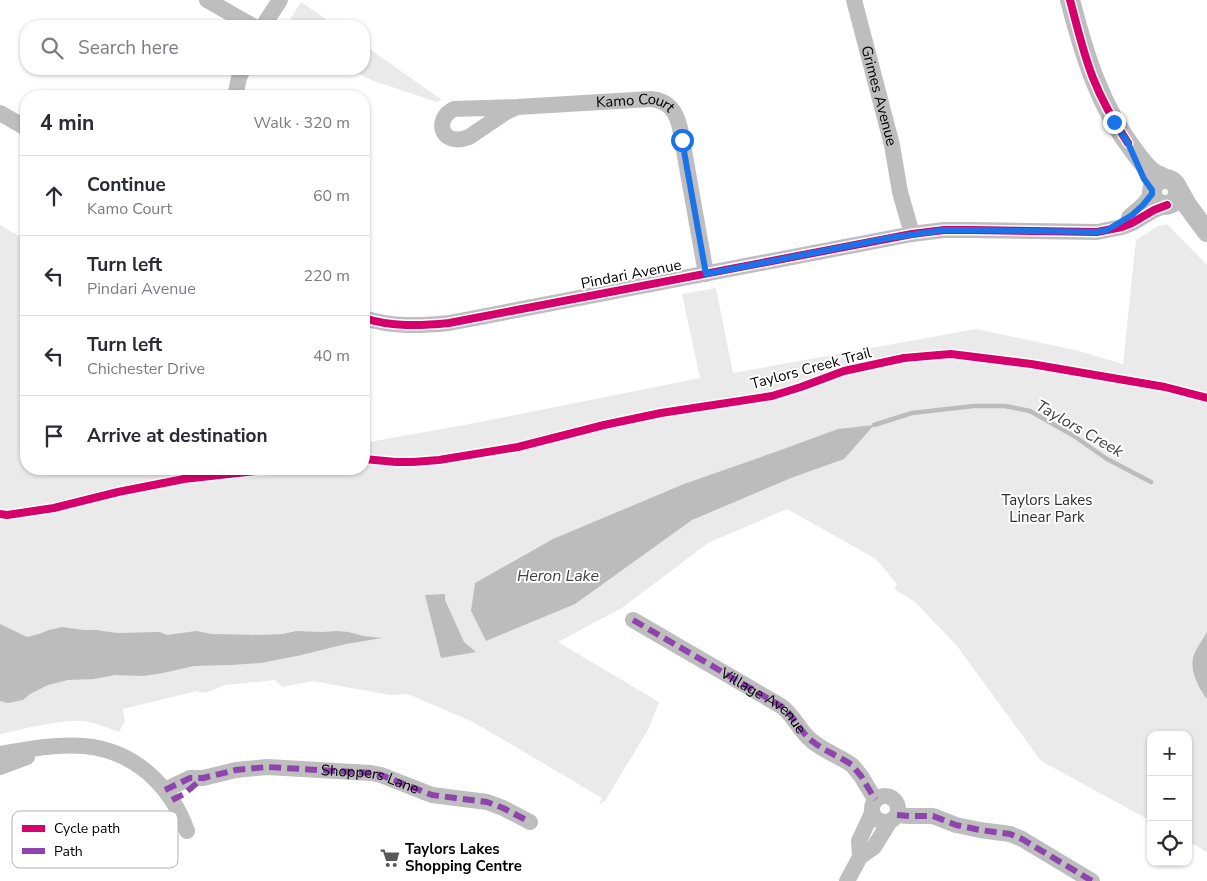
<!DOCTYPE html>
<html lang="en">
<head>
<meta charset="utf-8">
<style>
  body { margin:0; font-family:"Nunito Sans",sans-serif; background:#f7f7f7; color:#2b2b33 }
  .controls { position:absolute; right:15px; bottom:15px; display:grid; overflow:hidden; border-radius:10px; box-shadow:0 1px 4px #0004 }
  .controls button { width:45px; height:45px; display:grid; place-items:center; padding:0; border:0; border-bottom:1px solid #e1e1e2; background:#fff; color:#2b2b33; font:25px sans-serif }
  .stop { position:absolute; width:15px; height:15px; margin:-11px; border:4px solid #1a73e8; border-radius:50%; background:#fff }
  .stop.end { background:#1a73e8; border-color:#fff; box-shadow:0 1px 5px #0008 }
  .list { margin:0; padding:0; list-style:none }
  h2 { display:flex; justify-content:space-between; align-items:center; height:65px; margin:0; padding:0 20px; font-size:21px }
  h2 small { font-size:16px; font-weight:400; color:#7c7c81 }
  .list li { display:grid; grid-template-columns:32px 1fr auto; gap:15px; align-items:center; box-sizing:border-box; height:80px; padding:0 20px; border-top:1px solid #e1e1e2 }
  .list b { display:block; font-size:19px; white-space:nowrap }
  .list p { margin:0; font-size:16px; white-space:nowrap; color:#7c7c81 }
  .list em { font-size:16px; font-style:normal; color:#7c7c81 }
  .icon { flex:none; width:28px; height:28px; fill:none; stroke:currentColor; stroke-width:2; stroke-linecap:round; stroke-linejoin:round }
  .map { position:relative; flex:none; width:1207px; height:881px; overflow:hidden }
  .search { position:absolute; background:#fff; box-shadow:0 1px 4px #0004; left:20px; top:20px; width:350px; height:55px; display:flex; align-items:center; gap:12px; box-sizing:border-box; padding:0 18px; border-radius:20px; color:#7c7c81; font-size:19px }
  .panel { position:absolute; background:#fff; box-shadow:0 1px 4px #0004; left:20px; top:90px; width:350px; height:385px; border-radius:20px }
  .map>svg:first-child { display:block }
</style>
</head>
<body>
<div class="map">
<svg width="1207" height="881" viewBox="0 0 1207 881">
  <rect width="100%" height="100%" fill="#fff"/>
  <g fill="#eaeaea">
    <polygon points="301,2 336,26 286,26"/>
    <polygon points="364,45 442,100 437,102 371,80 349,69 364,69"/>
    <path d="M1167,224L1207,265V852L1188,841V735H1151V821L1041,761L957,646L915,602L894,589L897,584L876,559L787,509L708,543L622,608L558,642L659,702L649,728L605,801L599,804L602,798L473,722L408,694L390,695L313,681L282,687L275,680L226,685C216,687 208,696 197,691L123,709L125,721L119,732C107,728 94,722 81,721C54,720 26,729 0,734V225L26,240V469H364V439L369,442L475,423L700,378L682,294L716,288L733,373L976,329L1075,350L1123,364L1136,240L1158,226Z"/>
  </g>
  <g fill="#bcbcbc">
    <polygon points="874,425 844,459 791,478 692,520 575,604 486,641 471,611 475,583 553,539 684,484 778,451 838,429"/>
    <polygon points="445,594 445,600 464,642 476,652 441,658 425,595"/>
    <polygon points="0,624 27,637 39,634 49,630 62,627 84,630 96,630 117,633 160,632 167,635 196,631 212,634 262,635 283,634 296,631 322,632 338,631 348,632 364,636 382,638 346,644 297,656 261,663 230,665 194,666 163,673 143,676 115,675 94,679 68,680 48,685 30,694 23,700 8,703 0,701"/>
    <path d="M1207,632V699C1199,688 1190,672 1193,658C1195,650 1203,639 1207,632Z"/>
  </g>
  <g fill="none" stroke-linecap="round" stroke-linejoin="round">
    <polyline stroke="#bcbcbc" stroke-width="4.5" points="874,425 912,413 974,406 1005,406 1030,411 1074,436 1107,459 1151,482"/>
    <g stroke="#bebebe" stroke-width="16">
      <polyline points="207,0 253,26"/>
      <path id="s1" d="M854,0L892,145L900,192L912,234"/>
      <polyline points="263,26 280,0"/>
      <polyline points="235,96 239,78 243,69"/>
      <path id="s2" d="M517,107L506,112L469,137C441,148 433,119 454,109L517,107L651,99C669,101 676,111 680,128L706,274"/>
      <polyline points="0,113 26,128"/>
      <polyline points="1129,217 1143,205 1152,194"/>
      <path d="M364,318C391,327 420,326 449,323L912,234L944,230H971L1097,232L1122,227L1132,223L1154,210L1167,205"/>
      <path id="s3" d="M633,620L781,706C794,715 799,731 812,741C824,751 839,756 852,765L861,776L873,796L876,799"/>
      <path d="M0,754C28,749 55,744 84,746C133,750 171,785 187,831"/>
      <polyline points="0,767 27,757"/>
      <path id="s4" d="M165,790L190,778H203L236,770L267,767L371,773L381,775L432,795L487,802L503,808L530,822"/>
      <circle cx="885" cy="809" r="13"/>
      <polyline points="897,815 909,816 933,816 956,825 980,830 1010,834 1022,839 1092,881"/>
      <polyline points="860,857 859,841 872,813"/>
      <polyline points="847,881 860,857 874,847 890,821"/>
    </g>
    <g stroke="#bebebe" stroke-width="20">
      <path d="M1070,0C1084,54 1100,107 1134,151C1139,158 1145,166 1152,172C1156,175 1161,176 1165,179"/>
      <circle cx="1165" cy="192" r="13"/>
      <polyline points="1178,189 1187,205 1207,232"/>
    </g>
    <g stroke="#8e44ad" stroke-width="6" stroke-dasharray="12 6" stroke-linecap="butt">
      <path d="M633,620L781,706C794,715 799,731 812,741C824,751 839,756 852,765L861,776L873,796L876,799"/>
      <polyline points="165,790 190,778 203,778 236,770 267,767 371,773 381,775 432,795 487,802 503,808 530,822"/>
      <polyline points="172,800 184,794 203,778"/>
      <polyline points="897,815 909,816 933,816 956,825 980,830 1010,834 1022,839 1092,881"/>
    </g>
    <defs>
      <g id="cycleway">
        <path d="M1070,0C1077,26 1083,53 1093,78C1102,101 1114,122 1128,143"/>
        <path d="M364,318C391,327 420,326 449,323L912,234L944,230H971L1097,232L1122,227L1132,223L1154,210L1167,205"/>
        <polyline points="364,459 396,462 413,462 439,460 518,447 604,425 661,413 772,396 801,387 844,371 904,358 927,356 951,354 1031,364 1165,387 1207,398"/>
        <polyline points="0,514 7,515 54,508 118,492 184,479 273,469"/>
      </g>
    </defs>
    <use href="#cycleway" stroke="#fff" stroke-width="11"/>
    <use href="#cycleway" stroke="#d6006c" stroke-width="8"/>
  </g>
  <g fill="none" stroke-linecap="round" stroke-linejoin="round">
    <polyline stroke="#1a73e8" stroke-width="6" points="682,140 706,274 889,238 944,230 970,230 1097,232 1107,230 1132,215 1143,205 1152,194 1152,190 1144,179 1128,143 1114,122"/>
  </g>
  <defs>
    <symbol id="supermarket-bare" viewBox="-9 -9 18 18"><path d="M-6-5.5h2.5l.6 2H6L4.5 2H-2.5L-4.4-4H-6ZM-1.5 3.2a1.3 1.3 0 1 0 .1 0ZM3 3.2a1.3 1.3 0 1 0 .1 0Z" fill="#595959" stroke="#fff" stroke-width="2.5" paint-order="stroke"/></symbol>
  </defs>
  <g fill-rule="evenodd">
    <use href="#supermarket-bare" x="376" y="844" width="28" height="28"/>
  </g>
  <g text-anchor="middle" stroke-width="4" stroke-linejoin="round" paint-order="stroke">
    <g font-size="15" fill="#000" stroke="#fff">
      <text dy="5" stroke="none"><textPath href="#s1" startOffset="99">Grimes Avenue</textPath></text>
      <text dy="5" stroke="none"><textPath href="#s2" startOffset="295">Kamo Court</textPath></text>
      <text transform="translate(631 274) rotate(-11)" y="5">Pindari Avenue</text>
      <text transform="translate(811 368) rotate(-15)" y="5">Taylors Creek Trail</text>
      <text dy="5" stroke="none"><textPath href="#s3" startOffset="154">Village Avenue</textPath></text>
      <text dy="5" stroke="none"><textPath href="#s4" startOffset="210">Shoppers Lane</textPath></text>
    </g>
    <g font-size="15" fill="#2f2f2f" stroke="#fff">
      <text x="1047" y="505">Taylors Lakes<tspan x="1047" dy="17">Linear Park</tspan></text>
    </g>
    <g font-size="15" font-weight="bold" fill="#000" stroke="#fff" text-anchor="start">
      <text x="405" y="854">Taylors Lakes<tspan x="405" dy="17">Shopping Centre</tspan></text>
    </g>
    <g font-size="16" font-style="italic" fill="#404040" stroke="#fff">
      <text transform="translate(1080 428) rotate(30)" y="6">Taylors Creek</text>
      <text x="558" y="581">Heron Lake</text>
    </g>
  </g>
  <rect x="12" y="811" width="166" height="57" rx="8" fill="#fff" stroke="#b2b2b2" stroke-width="1"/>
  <rect x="22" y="825" width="23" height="7" fill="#d6006c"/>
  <rect x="22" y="848" width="23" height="6" fill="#8e44ad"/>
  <g font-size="14" fill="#000">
    <text x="54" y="833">Cycle path</text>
    <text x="54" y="856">Path</text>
  </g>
</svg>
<div class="controls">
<button>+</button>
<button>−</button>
<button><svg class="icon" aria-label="locate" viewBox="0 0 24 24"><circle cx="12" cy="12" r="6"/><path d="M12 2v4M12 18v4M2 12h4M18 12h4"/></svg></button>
</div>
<div class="stop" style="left:682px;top:140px"></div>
<div class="stop end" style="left:1114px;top:122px"></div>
<div class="search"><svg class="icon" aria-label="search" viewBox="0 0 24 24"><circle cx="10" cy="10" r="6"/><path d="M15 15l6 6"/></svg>Search here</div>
<section class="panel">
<h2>4 min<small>Walk · 320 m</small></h2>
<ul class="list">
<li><svg class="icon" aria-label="ahead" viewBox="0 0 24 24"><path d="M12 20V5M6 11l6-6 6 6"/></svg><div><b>Continue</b><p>Kamo Court</p></div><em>60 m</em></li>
<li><svg class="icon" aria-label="left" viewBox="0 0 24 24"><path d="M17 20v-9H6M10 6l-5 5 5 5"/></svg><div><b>Turn left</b><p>Pindari Avenue</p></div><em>220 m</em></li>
<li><svg class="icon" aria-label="left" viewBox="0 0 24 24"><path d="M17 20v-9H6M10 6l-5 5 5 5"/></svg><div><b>Turn left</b><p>Chichester Drive</p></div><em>40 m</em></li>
<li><svg class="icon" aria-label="arrive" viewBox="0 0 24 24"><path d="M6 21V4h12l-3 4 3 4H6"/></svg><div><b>Arrive at destination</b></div></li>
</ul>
</section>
</div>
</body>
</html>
